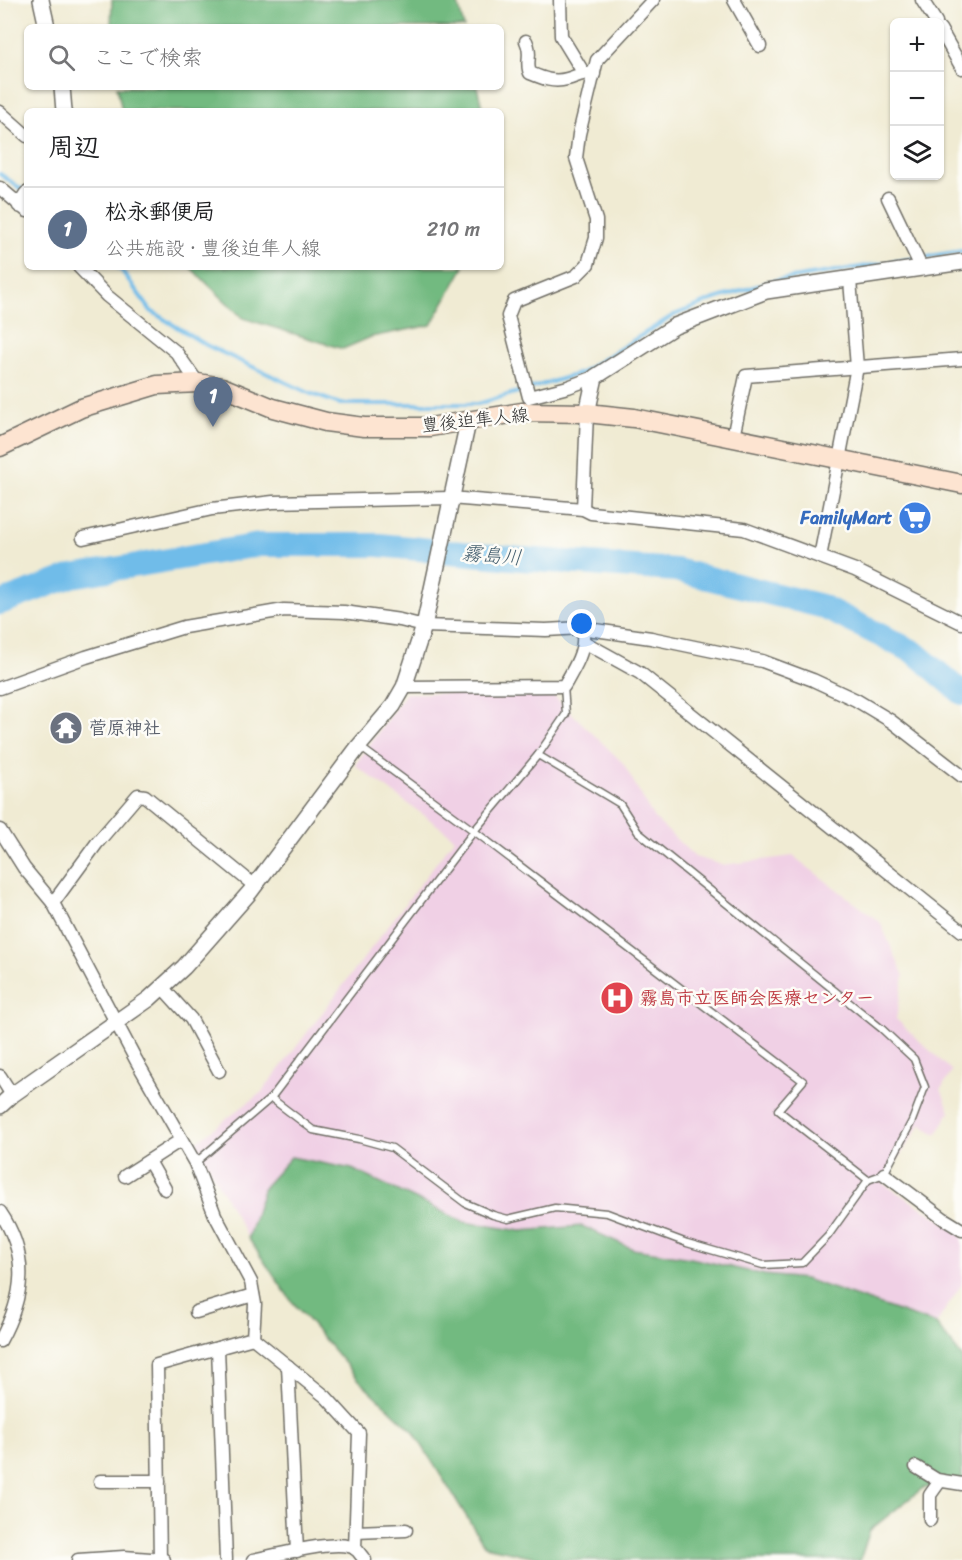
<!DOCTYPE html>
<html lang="ja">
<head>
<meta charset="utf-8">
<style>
  body { margin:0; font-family:Sriracha,"Klee One",sans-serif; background:#f6f6f6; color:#202124 }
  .controls { position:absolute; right:18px; top:18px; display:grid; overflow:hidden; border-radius:9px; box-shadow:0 2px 4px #0004 }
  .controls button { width:54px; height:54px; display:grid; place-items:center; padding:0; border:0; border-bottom:2px solid #e0e0e0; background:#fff; color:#202124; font:30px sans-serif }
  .you { position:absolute; left:582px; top:624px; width:21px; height:21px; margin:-15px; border:4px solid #fff; border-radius:50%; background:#1a73e8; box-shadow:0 0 0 9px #1a73e833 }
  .badge { display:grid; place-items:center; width:39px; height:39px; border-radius:50%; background:#0f766e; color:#fff; font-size:20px; font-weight:700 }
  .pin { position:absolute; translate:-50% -50px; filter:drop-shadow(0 2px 3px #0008) }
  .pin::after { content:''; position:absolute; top:32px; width:21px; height:18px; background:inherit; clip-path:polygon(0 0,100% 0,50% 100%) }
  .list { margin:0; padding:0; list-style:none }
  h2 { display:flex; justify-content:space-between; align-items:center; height:78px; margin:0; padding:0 24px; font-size:26px }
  h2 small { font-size:20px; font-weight:400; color:#757577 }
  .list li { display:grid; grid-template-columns:39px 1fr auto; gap:18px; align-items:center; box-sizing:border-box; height:84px; padding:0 24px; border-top:2px solid #e0e0e0 }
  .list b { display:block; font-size:22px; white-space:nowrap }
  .list p { margin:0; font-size:20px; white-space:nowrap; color:#757577 }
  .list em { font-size:20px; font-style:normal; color:#757577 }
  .icon { flex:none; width:33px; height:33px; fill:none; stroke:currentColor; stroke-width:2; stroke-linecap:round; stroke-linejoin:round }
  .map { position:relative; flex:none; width:962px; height:1560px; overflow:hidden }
  .search { position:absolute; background:#fff; box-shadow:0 2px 4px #0004; left:24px; top:24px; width:480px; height:66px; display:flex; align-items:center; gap:15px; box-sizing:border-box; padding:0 21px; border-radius:9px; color:#757577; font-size:22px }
  .panel { position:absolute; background:#fff; box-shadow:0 2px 4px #0004; left:24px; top:108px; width:480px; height:162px; border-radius:9px }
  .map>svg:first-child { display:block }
</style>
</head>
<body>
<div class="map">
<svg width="962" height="1560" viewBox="0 0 962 1560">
  <rect width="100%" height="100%" fill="#fdfcf7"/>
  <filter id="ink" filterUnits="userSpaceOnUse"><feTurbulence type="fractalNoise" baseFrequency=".0167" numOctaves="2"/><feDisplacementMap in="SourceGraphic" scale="12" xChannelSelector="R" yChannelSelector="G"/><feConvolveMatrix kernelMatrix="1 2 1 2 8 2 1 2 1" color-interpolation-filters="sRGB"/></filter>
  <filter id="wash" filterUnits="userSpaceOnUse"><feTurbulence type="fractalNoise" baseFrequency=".008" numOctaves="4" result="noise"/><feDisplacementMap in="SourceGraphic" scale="24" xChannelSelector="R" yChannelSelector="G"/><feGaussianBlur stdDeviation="1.35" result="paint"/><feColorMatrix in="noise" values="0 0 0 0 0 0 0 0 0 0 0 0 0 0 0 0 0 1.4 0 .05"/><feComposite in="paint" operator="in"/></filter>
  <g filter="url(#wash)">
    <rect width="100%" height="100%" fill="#f0ebd3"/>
    <polygon fill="#f0d0e5" points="406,693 553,695 623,763 654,818 695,857 723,865 793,856 880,922 904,976 896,1019 952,1071 941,1089 950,1112 936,1135 921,1124 882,1183 962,1233 962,1284 936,1324 805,1279 765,1275 691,1258 633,1249 582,1226 521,1231 464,1222 352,1169 264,1187 248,1238 195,1143 262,1092 455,838 355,765"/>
    <g fill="#72ba80" stroke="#4e7256" stroke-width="1.5">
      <polygon points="112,0 457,0 464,27 111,27"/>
      <polygon points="117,87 477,87 483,111 122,111"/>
      <polygon points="190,267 464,267 431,325 371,337 343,349 243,318"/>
      <polygon points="291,1157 352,1169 464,1222 521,1231 582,1226 633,1249 691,1258 765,1275 805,1279 936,1324 962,1357 962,1485 923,1488 870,1530 860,1560 548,1560 485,1546 413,1431 360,1381 290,1299 248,1238 264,1187"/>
    </g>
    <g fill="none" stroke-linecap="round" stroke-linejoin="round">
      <g stroke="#6fbce9" stroke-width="4">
        <polyline points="0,174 24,191"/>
        <polyline points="117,267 122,271 151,311 206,345 309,393 340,404 478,404 581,373 674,315 712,300 773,281 962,251"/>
      </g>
      <polyline stroke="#6fbce9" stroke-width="24" points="0,603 72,576 259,545 379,545 522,559 676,570 821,606 914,652 962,693"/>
    </g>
  </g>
  <g filter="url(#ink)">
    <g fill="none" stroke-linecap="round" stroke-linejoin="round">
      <defs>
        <g id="service">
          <polyline points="360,747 474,831 803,1081 778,1110 868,1180 884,1174 912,1121 925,1087 914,1059 882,1029 638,832 620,804 538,755"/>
          <polyline points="271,1098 313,1130 359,1139 392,1148 465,1203 493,1215 508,1219 555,1208 607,1213 687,1243 763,1265 802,1263 828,1236 868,1180"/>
          <polyline points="195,1163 271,1098 474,831 538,755 566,714 564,686"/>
        </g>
        <g id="minor">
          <polyline points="560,0 561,36 583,72"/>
          <polyline points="734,0 760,46"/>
          <polyline points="922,0 936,22"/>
          <polyline points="940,29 962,68"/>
          <path d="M526,41C533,55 525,61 530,73C542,78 553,83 567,79C578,76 582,72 594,74"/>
          <polyline points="0,112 27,136"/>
          <polyline points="0,188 27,211"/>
          <polyline points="888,198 922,269"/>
          <polyline points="79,267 107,296 176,352 198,383"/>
          <polyline points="595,377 568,387 529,397 508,316 514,301 576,276 588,264 596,238 596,220 576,158 579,134 597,60 653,0"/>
          <polyline points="733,437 746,376 962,359"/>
          <polyline points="583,509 587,413"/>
          <polyline points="83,538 212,509 273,502 450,498 583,509 591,513 744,529 855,570 962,623"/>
          <polyline points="820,557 857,367 850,280"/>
          <polyline points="584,642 640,673 962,931"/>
          <path d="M404,687L564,686C572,672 585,652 583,636"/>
          <polyline points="0,688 86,657 184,627 284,610 344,612 400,620 424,626 546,630 581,628 651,638 762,661 813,680 856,700 891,721 962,776"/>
          <polyline points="0,830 24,868 53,903 136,1060 195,1163 215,1215 251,1282 255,1304 253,1338 326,1397 359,1433 355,1549"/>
          <polyline points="53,903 97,843 138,795 145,796 255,886"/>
          <polyline points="162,987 191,1019 219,1071"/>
          <polyline points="0,1076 12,1095"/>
          <polyline points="149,1161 165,1189"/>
          <polyline points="884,1174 944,1219 962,1230"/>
          <polyline points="125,1176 181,1140"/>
          <path d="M0,1212C30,1256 24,1297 0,1341"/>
          <polyline points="196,1312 253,1295"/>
          <polyline points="218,1348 226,1560"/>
          <polyline points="288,1366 297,1551"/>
          <polyline points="916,1467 937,1480 962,1484"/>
          <polyline points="100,1481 159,1481"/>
          <polyline points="930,1520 930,1495 940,1481"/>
          <polyline points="356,1532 406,1530"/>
          <polyline points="78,1560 124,1557 164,1560"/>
          <polyline points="160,1560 157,1365 253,1338"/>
          <path d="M253,1560C274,1556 339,1537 356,1549C359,1552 362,1557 365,1560"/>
        </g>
        <g id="tertiary">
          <polyline points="41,0 47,27"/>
          <polyline points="62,87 64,111"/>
          <polyline points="20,205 27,194"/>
          <polyline points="587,413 595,377 675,326 766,291 962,262"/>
          <polyline points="0,1106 12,1095 149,999 184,967 250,892 359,746 393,706 404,687 424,626 468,422"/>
        </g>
        <polyline id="secondary" points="0,447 81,408 157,385 198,383 222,387 273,408 326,422 364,427 430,427 522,412 587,413 634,418 962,484"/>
      </defs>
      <use href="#service" stroke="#706e66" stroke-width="9"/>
      <use href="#minor" stroke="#706e66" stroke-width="15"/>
      <use href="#tertiary" stroke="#706e66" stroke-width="18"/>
      <use href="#secondary" stroke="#706e66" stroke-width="21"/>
      <use href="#service" stroke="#fff" stroke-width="6"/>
      <use href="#minor" stroke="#fff" stroke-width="12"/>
      <use href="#tertiary" stroke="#fff" stroke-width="15"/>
      <use href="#secondary" stroke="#fde4d1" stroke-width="18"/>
    </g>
  </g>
  <defs>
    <symbol id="supermarket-disc" viewBox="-11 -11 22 22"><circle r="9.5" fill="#3f7fe0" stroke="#fdfcf7"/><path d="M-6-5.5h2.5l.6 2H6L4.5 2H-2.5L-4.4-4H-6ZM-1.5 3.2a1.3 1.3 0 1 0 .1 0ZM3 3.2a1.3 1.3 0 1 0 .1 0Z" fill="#fff"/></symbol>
    <symbol id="temple-disc" viewBox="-11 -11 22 22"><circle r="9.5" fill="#6b7280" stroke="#fdfcf7"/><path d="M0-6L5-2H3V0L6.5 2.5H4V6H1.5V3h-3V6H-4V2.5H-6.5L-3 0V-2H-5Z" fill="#fff"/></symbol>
    <symbol id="hospital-disc" viewBox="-11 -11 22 22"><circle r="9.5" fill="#e0444e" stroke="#fdfcf7"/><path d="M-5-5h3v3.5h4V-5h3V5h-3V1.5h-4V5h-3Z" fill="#fff"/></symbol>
  </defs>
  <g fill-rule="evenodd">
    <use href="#supermarket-disc" x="896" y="499" width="38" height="38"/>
    <use href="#temple-disc" x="47" y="709" width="38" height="38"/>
    <use href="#hospital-disc" x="598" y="979" width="38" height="38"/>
  </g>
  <g text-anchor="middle" stroke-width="5" stroke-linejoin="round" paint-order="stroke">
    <g font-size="18" fill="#2b2b2b" stroke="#fdfcf7">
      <text transform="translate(475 420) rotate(-6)" y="6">豊後迫隼人線</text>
    </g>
    <g font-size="18" font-weight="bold" fill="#366cbe" stroke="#fdfcf7" text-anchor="end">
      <text x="892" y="524">FamilyMart</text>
    </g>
    <g font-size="18" font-weight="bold" fill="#5b616d" stroke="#fdfcf7" text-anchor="start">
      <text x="89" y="734">菅原神社</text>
    </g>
    <g font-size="18" font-weight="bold" fill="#be3a42" stroke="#fdfcf7" text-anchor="start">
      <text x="640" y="1004">霧島市立医師会医療センター</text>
    </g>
    <g font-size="20" font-style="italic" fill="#435e6e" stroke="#fdfcf7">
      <text transform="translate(492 555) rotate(5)" y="7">霧島川</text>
    </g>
  </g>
</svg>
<div class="controls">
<button>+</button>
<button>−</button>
<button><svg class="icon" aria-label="layers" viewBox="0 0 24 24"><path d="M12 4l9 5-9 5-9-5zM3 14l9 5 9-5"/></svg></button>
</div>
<div class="you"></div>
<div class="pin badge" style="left:213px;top:427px;background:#5c6f8a">1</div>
<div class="search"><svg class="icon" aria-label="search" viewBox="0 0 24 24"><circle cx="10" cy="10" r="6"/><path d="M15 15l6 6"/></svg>ここで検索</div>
<section class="panel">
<h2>周辺<small></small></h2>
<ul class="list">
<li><span class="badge" style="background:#5c6f8a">1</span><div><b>松永郵便局</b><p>公共施設 · 豊後迫隼人線</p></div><em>210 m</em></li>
</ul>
</section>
</div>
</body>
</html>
